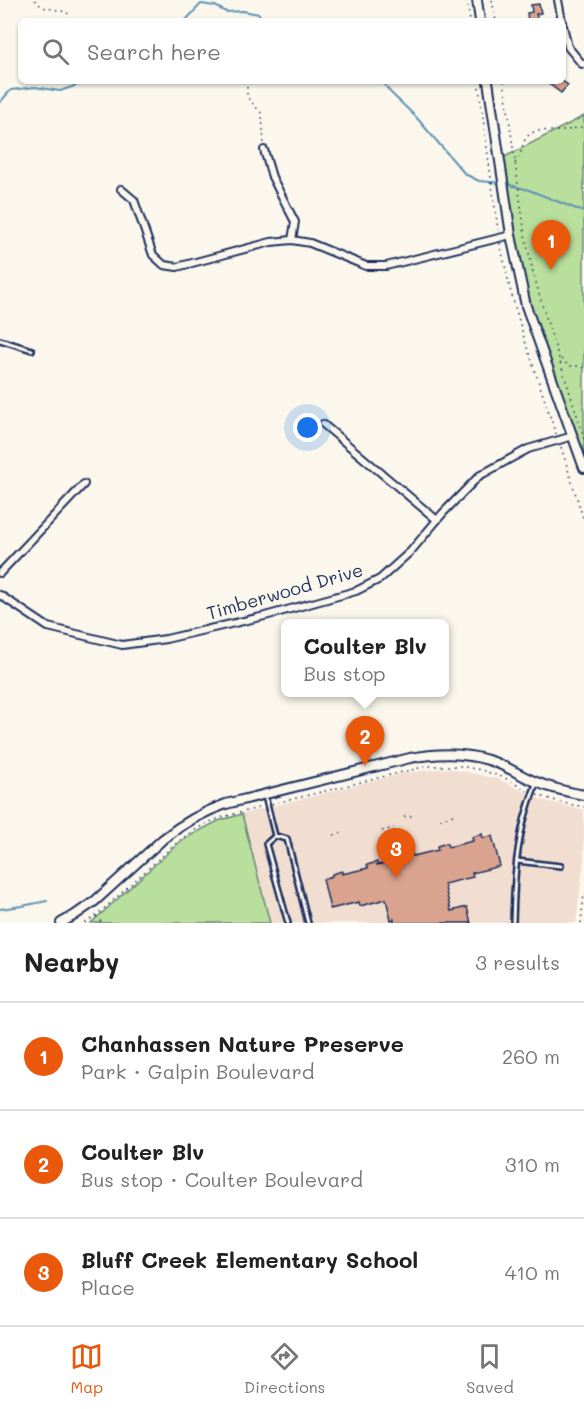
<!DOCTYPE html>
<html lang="en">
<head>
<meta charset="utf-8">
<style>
  body { margin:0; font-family:Mali,sans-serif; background:#f6f6f6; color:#222 }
  .you { position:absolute; left:308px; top:428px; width:21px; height:21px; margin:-15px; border:4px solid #fff; border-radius:50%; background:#1a73e8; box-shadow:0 0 0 9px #1a73e833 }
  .badge { display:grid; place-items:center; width:39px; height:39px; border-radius:50%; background:#ea580c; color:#fff; font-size:20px; font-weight:700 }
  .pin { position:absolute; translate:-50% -50px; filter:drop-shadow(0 2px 3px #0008) }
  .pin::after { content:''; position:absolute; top:32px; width:21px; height:18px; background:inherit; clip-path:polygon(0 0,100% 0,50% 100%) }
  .popup { position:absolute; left:281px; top:619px; width:168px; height:78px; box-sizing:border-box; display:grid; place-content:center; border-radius:9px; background:#fff; filter:drop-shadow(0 2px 4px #0005); font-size:20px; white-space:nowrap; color:#767676 }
  .popup b { font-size:22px; color:#222 }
  .popup::after { content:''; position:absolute; left:50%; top:100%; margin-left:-12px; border:12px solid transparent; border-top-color:#fff }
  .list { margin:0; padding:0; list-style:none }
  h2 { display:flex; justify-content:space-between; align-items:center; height:78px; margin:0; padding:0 24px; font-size:26px }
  h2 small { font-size:20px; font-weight:400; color:#767676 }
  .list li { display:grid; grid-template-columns:39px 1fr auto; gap:18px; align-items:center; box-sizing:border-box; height:108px; padding:0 24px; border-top:2px solid #e0e0e0 }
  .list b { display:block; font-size:22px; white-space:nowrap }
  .list p { margin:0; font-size:20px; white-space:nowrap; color:#767676 }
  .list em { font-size:20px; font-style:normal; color:#767676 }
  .icon { flex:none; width:33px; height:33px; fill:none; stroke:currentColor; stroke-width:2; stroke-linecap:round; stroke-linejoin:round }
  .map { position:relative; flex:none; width:584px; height:923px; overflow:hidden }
  .search { position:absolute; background:#fff; box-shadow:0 2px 4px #0004; left:18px; right:18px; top:18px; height:66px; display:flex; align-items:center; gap:15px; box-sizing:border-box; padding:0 21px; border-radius:9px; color:#767676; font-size:22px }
  .sheet { height:402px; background:#fff }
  nav { display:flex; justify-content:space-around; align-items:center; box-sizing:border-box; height:84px; border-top:2px solid #e0e0e0; background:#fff; font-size:16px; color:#767676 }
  nav a { display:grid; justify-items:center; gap:3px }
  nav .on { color:#ea580c }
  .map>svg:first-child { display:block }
</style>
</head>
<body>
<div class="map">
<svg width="584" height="923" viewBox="0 0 584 923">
  <rect width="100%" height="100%" fill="#fbf7ec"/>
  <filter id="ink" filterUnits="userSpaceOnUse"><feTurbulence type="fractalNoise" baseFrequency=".0167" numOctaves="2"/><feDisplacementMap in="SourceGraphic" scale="12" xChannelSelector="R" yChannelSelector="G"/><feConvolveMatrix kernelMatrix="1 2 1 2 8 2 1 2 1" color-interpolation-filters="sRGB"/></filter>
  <g filter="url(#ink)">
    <polygon fill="#f1ded0" points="448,768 498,779 542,800 584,810 584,860 576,923 270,923 242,814 403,773"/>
    <g fill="#b8df9b" stroke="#6a877c" stroke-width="1.5">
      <polygon points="584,116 584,468 526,306 499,160"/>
      <polygon points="242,814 270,923 91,923 182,840 218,821"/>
    </g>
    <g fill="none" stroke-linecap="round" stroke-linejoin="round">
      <g stroke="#6094b5" stroke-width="2">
        <polyline points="185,21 201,4 215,6 226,12 243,11 259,14 263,21"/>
        <polyline points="382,81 390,92 416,117 465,174 479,181 502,183 529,190 584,212"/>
        <polyline points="0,102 11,90 35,87 60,91 89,81"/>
        <polyline points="0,909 22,906 47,901"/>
      </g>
    </g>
    <g fill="#d9a38f" stroke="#1b2f5e" stroke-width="1.5">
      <polygon points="539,4 541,13 536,14 538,21 528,21 527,13 532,12 531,5"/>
      <polygon points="545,81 562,81 568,85 561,93"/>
      <polygon points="482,834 483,838 492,836 500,866 472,873 473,877 444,884 451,911 467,907 471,923 394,923 394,919 391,920 386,899 360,906 359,902 330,909 323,879 332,876 332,874 342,871 342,874 368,868 367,865 377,862 377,865 403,859 402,855 412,853 413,856 438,850 437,846 447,843 448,847 473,841 472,837"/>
    </g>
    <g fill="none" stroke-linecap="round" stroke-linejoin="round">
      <defs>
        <g id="service">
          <polyline points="0,340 32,350"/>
          <polyline points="265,796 275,836"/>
          <polyline points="275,836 287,839 308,923"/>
          <polyline points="275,836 266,844 288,923"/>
          <polyline points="517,861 561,866"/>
          <path d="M513,923C514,890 515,857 523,825C526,811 531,798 536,784"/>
        </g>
        <g id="minor">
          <polyline points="558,0 562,21"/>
          <polyline points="563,26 568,47 582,64 584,64"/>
          <polyline points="264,150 272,177 295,222 292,240"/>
          <polyline points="121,189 134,200 153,255 164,265 177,267 271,242 292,240 310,243 366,266 386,266 511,235"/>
          <polyline points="323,424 437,520"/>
          <polyline points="0,573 84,484"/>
          <polyline points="0,595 48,627 122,645 166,639 265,616 356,591 380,579 411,551 443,513 479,476 528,449 573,436"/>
        </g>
        <g id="tertiary">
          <polyline points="477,0 480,21"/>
          <polyline points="488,81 511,235 526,306 584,468"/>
          <path d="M61,923L75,915L95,901L163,839C183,823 203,812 226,804L410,758C436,753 462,752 488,760C506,765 522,777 539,783C553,789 569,792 584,795"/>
        </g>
      </defs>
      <use href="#service" stroke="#1b2f5e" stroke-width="8"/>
      <use href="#minor" stroke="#1b2f5e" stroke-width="10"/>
      <use href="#tertiary" stroke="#1b2f5e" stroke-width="12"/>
      <g stroke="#1b2f5e" stroke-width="1.5" stroke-dasharray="1.5 4.5" stroke-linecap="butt">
        <polyline points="35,0 42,7 67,12 72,21"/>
        <polyline points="467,0 470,21"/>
        <polyline points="492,0 496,21"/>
        <polyline points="247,81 247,97 262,114 264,144"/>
        <polyline points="478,81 498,230"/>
        <polyline points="504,81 525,235 533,272 545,315 579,421 584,439"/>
        <path d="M515,163C522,156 521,144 527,137C535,127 549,132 560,131C568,131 576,127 584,127"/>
        <polyline points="500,243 511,293 524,338 556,434"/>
        <polyline points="561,359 569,366 580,366 584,368"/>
        <polyline points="561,447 584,521"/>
        <polyline points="537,795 563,803 584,807"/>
        <polyline points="272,804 427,766 460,766 481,770 505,778 527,791"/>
        <polyline points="404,817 415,815"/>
        <polyline points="440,819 453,815"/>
        <polyline points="382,831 394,828"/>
        <polyline points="334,835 345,832"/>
        <polyline points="96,916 102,923"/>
        <polyline points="85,923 96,916 174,845 189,834 207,823 223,817 262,807"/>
        <polyline points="581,923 584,894"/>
      </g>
      <use href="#service" stroke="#fbf7ec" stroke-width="3"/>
      <use href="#minor" stroke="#fbf7ec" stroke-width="6"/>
      <use href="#tertiary" stroke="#fbf7ec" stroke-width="8"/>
    </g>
  </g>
  <g text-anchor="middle" stroke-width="4.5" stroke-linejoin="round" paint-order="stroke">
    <g font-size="18" fill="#1b2f5e" stroke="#fbf7ec">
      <text transform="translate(285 592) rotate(-16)" y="6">Timberwood Drive</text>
    </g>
  </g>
</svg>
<div class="you"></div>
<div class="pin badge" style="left:551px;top:270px">1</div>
<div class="pin badge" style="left:365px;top:766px">2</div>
<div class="popup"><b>Coulter Blv</b>Bus stop</div>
<div class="pin badge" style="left:396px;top:878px">3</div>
<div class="search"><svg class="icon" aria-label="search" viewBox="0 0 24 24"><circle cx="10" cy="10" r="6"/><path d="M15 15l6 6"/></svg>Search here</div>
</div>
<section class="sheet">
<h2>Nearby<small>3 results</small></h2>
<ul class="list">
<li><span class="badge">1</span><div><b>Chanhassen Nature Preserve</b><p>Park · Galpin Boulevard</p></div><em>260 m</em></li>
<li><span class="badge">2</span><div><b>Coulter Blv</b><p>Bus stop · Coulter Boulevard</p></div><em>310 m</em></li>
<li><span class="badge">3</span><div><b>Bluff Creek Elementary School</b><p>Place</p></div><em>410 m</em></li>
</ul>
</section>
<nav>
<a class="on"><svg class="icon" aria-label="map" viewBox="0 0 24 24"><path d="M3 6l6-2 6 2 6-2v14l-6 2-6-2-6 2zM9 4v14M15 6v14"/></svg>Map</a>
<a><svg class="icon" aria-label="directions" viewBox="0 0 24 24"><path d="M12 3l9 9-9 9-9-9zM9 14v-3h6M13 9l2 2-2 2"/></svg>Directions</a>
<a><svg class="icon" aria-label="saved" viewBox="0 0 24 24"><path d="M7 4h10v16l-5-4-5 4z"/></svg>Saved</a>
</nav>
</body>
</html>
